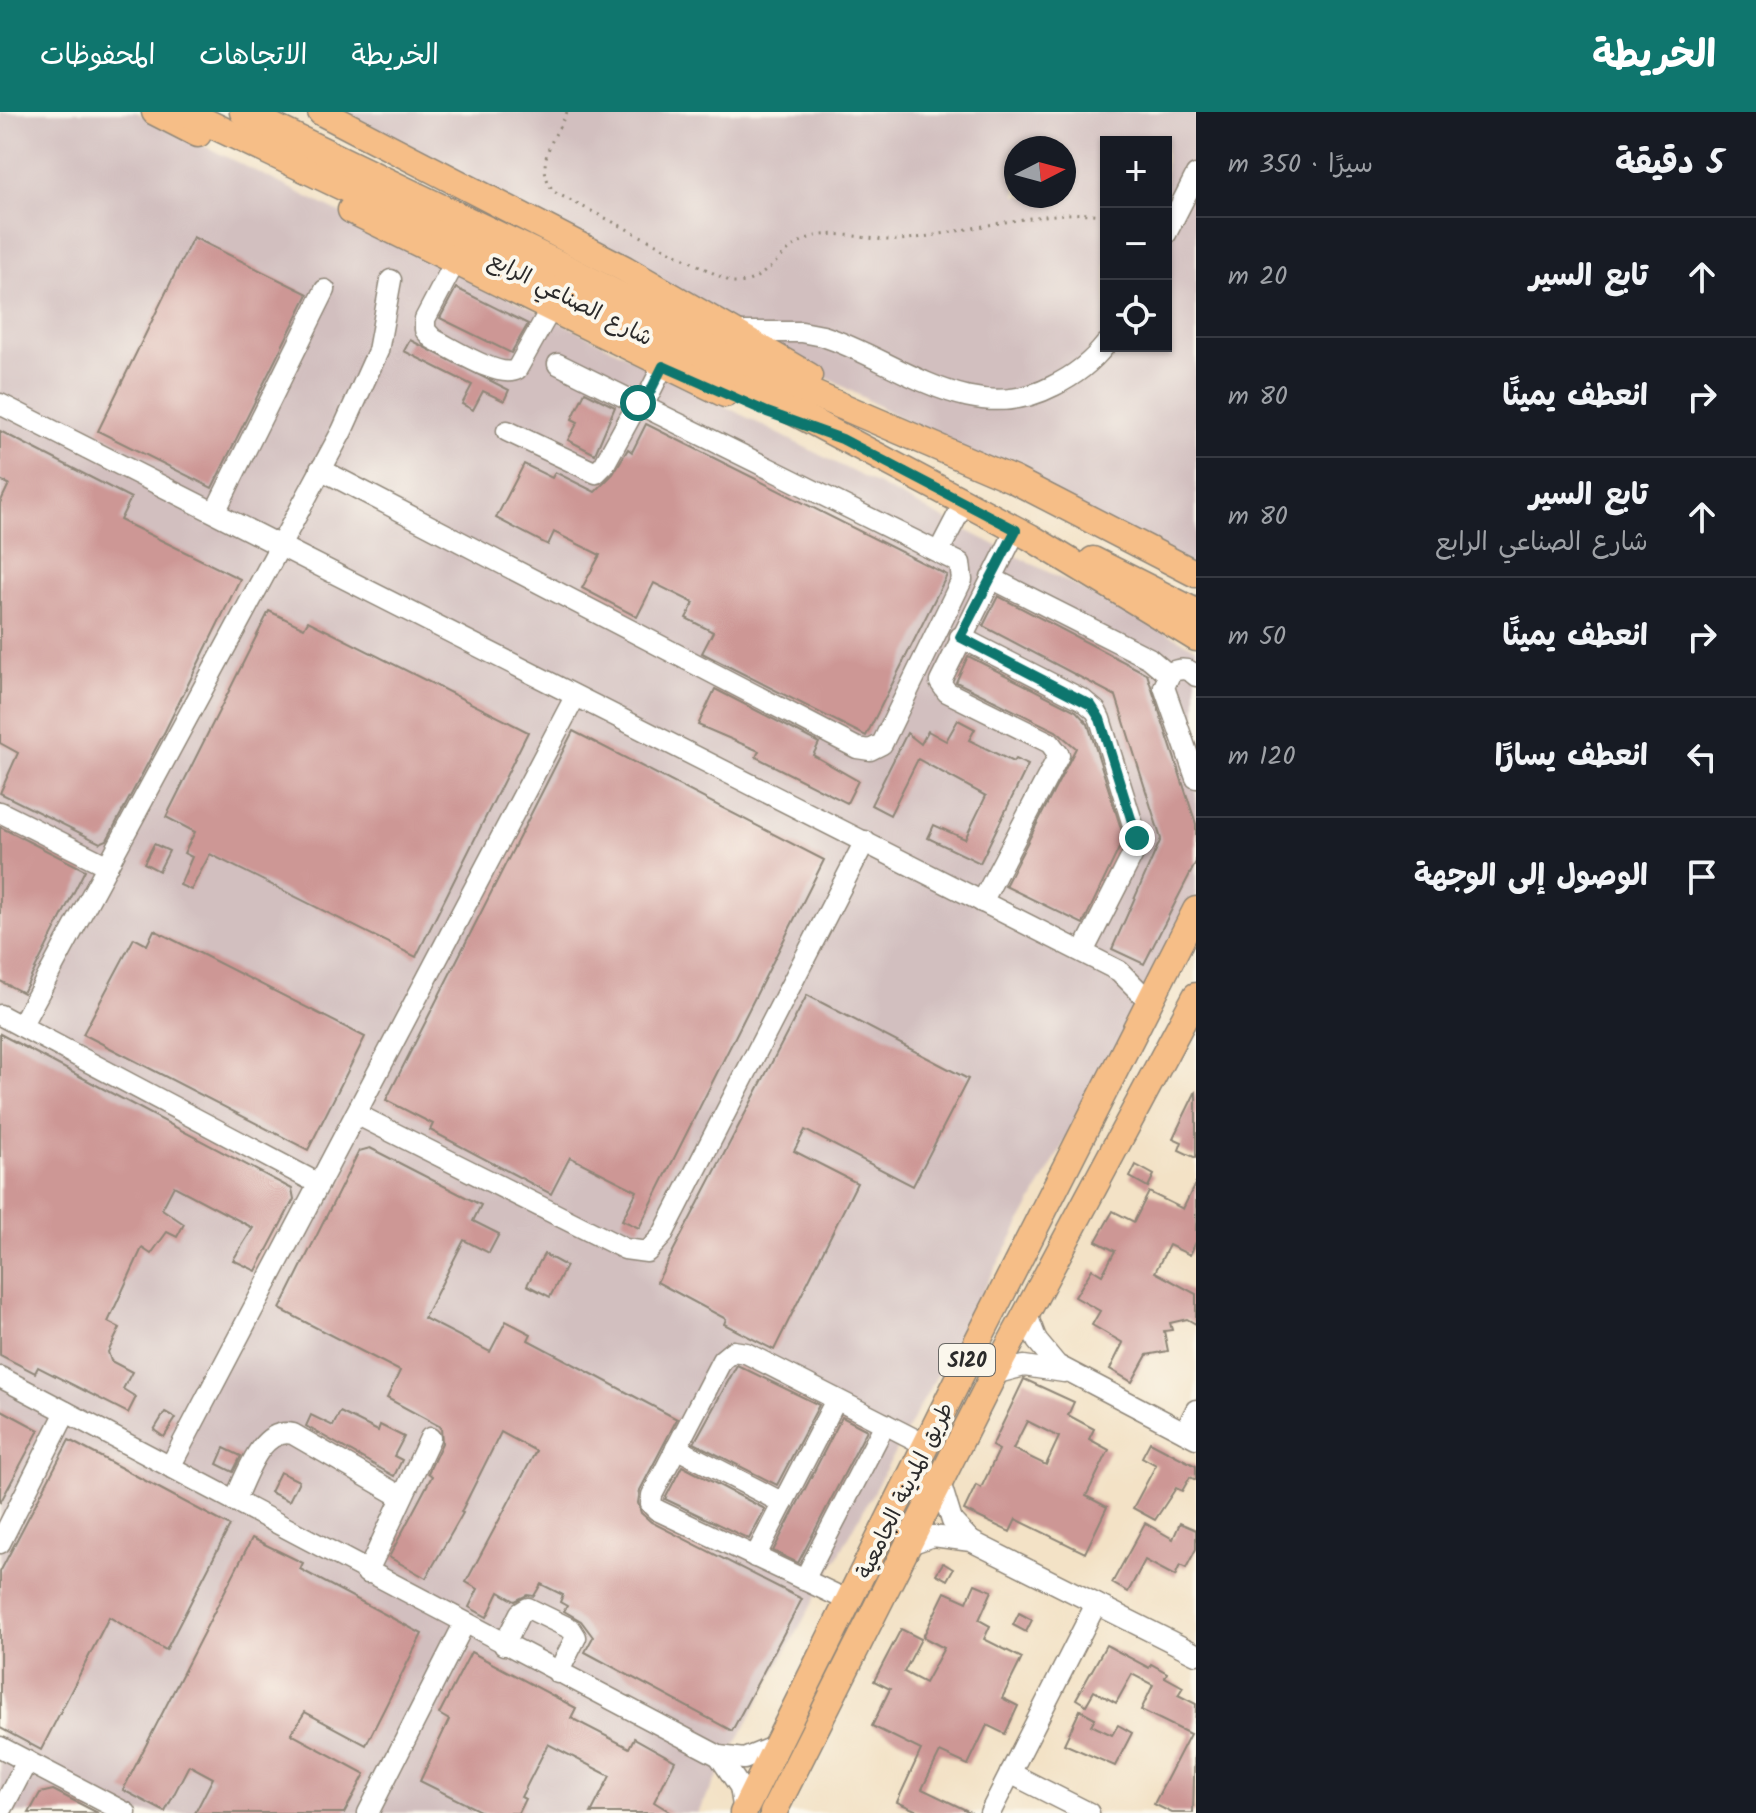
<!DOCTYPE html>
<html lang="ar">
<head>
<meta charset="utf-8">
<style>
  body { margin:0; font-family:Kalam,"Playpen Sans Arabic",sans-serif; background:#242831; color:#f1f3f6; direction:rtl }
  .controls { position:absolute; right:24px; top:24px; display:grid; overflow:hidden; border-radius:0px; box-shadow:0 2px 6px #0004 }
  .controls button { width:72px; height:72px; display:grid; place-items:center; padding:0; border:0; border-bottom:2px solid #363941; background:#171b24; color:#f1f3f6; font:40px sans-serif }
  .compass { position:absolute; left:1004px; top:24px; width:72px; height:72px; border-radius:50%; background:#171b24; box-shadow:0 2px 6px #0004; rotate:84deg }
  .stop { position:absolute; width:24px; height:24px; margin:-18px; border:6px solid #0f766e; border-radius:50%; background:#fff }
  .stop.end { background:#0f766e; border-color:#fff; box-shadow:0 2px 8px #0008 }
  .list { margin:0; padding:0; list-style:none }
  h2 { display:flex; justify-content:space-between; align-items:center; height:104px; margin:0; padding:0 32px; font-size:34px }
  h2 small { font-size:26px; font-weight:400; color:#9ea1a6 }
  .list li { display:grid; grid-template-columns:52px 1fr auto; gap:24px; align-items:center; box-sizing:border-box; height:120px; padding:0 32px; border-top:2px solid #363941 }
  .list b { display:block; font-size:30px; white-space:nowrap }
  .list p { margin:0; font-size:26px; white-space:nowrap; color:#9ea1a6 }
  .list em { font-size:26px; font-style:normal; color:#9ea1a6 }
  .icon { flex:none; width:44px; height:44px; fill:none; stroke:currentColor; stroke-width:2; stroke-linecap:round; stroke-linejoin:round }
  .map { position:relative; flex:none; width:1196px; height:1701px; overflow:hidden; direction:ltr }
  header { display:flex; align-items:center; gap:48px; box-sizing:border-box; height:112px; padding:0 40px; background:#0f766e; color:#fff }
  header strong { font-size:38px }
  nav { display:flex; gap:44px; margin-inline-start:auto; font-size:28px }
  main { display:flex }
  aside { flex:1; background:#171b24 }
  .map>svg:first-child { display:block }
</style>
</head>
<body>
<header>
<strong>الخريطة</strong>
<nav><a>الخريطة</a><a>الاتجاهات</a><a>المحفوظات</a></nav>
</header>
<main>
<aside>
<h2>5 دقيقة<small>سيرًا · 350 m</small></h2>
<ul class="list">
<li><svg class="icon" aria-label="ahead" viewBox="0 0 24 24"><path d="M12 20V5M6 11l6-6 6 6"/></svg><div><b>تابع السير</b></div><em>20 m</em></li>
<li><svg class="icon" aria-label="right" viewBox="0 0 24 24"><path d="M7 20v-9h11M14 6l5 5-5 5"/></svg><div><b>انعطف يمينًا</b></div><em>80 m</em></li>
<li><svg class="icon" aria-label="ahead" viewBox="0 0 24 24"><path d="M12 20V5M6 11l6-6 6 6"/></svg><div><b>تابع السير</b><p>شارع الصناعي الرابع</p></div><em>80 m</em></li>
<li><svg class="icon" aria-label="right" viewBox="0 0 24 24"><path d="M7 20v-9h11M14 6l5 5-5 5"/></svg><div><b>انعطف يمينًا</b></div><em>50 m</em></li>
<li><svg class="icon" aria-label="left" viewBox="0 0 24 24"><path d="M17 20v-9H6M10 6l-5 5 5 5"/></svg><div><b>انعطف يسارًا</b></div><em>120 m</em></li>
<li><svg class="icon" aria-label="arrive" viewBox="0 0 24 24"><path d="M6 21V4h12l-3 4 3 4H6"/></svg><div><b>الوصول إلى الوجهة</b></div></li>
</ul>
</aside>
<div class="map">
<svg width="1196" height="1701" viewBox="0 0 1196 1701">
  <rect width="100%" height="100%" fill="#fbf7ec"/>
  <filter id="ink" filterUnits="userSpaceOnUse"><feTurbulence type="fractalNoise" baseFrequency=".0125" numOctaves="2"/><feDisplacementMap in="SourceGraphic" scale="16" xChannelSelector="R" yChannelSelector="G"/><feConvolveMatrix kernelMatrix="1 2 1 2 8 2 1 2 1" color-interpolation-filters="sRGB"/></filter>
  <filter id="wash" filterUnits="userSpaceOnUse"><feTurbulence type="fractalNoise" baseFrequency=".006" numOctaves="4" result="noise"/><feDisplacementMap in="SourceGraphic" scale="32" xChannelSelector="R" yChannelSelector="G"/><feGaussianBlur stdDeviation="1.8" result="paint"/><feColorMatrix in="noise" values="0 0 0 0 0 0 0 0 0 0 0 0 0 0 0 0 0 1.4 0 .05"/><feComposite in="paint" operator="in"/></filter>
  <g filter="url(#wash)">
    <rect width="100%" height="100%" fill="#f3e2c6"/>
    <g fill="#d2bfbf" fill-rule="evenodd">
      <polygon points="0,0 136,0 600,230 1196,536 1196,789 698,1701 0,1701"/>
      <path d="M339,0H1196V467ZM1106,30H1166V234H1106ZM1016,36H1064V84H1016Z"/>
    </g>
    <g id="blocks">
      <g fill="#cd9795" fill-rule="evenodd">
        <polygon points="193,125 308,182 212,376 98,319"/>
        <polygon points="456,176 528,212 511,241 440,206"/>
        <polygon points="410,228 509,278 504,289 483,279 473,298 462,292 472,273 404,239"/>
        <polygon points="585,280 615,295 595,342 568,328 578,310 572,307"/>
        <polygon points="646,312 947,463 866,624 702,541 713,520 686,506 694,491 654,471 637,505 582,476 600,443 554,420 548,433 496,406 524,352 552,366 555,360 595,380 613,362 628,337 632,340"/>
        <polygon points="0,319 131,386 120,408 240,467 165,619 107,728 100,731 0,681 18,641 0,631 0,391 9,372 0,368"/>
        <polygon points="998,484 1147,562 1196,712 1196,750 1144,852 1112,837 1161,727 1116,584 983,514"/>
        <polygon points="269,499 304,516 308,509 528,620 416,845 210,742 191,778 180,773 192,745 184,741 195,720 166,705"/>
        <polygon points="968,544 1076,599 1088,612 1124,726 1083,812 1005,774 1076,636 1056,619 956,570"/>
        <polygon points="715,577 819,631 813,643 858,669 847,691 756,645 759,639 698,613"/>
        <polygon points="958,608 975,617 969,628 1013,650 1015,647 1028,653 980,751 928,726 934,713 965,727 986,684 918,647 890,703 871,693 907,621 921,632 928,619 946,629"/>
        <polygon points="573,619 824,748 639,1116 622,1108 637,1079 570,1045 551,1082 430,1018 433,1012 386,988"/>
        <polygon points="0,715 85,758 23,881 0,869"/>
        <polygon points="154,732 169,739 159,759 144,751"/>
        <polygon points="154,818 365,925 308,1038 83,922 134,826 147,833"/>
        <polygon points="807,883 968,967 913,1074 805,1018 794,1039 857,1071 774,1238 724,1212 726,1207 657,1170"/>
        <polygon points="0,922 292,1077 294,1087 256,1159 233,1148 253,1116 174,1074 162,1097 184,1112 177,1125 167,1120 151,1142 142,1136 108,1210 120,1216 108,1240 111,1249 132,1260 123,1277 136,1285 128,1301 38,1255 35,1261 0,1243"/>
        <polygon points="1196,979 1196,1046 1179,1038 1182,1030 1173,1026"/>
        <polygon points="370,1036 481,1093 473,1109 499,1122 489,1141 464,1128 424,1206 490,1240 506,1209 531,1222 528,1228 677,1307 640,1378 638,1391 641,1401 651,1410 802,1487 732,1619 585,1540 593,1525 581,1509 564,1499 567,1494 560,1490 563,1483 541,1472 534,1484 527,1483 515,1489 499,1480 487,1505 469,1495 478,1477 466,1470 536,1339 501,1320 461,1400 463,1401 426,1466 389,1445 432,1364 428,1361 442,1331 441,1315 387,1286 400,1259 280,1197 359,1039"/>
        <polygon points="1136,1053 1154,1063 1148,1075 1130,1065"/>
        <polygon points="1196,1070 1196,1130 1190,1143 1169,1133 1155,1160 1196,1182 1196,1212 1187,1207 1170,1211 1172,1218 1164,1219 1168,1239 1147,1243 1132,1270 1110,1257 1123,1231 1092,1213 1100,1199 1075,1185 1092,1157 1102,1163 1115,1139 1096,1129 1113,1099 1134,1110 1149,1080 1183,1097"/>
        <polygon points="544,1142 566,1154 550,1185 527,1173"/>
        <polygon points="737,1253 819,1293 777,1373 694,1331"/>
        <path d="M1024,1267L1074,1290L1068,1303L1094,1317L1089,1327L1109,1338L1086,1384L1107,1395L1085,1441L1016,1407L1010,1420L964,1398L976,1373L981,1376L999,1338L992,1334ZM1027,1309L1059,1325L1046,1353L1013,1337Z"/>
        <polygon points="0,1297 39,1318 0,1391"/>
        <polygon points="165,1300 176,1306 164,1325 154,1318"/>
        <polygon points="340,1300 378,1319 380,1313 404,1325 394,1344 402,1348 394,1364 306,1314 311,1303 333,1314"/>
        <polygon points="842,1305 867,1318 798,1451 773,1439"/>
        <polygon points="69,1328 230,1414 166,1538 109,1505 41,1638 0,1616 0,1460"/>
        <polygon points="1150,1330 1196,1354 1196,1368 1190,1365 1182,1379 1176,1376 1155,1408 1133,1396 1156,1353 1142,1345"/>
        <polygon points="224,1336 241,1344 233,1360 217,1352"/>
        <polygon points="682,1354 765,1397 749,1427 665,1387"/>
        <polygon points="280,1360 299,1369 289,1389 270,1380"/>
        <polygon points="1145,1411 1173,1427 1180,1411 1196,1418 1196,1437 1186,1456 1180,1453 1175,1464 1145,1448 1128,1480 1112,1471"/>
        <polygon points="252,1426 303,1451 300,1457 422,1522 366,1633 305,1600 291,1622 365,1662 344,1701 195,1701 213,1666 189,1653 165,1700 123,1678"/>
        <polygon points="943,1451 953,1457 947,1468 936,1462"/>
        <polygon points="975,1472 992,1479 979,1508 990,1514 984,1527 1022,1546 1002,1586 1018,1594 1005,1622 987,1613 968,1653 940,1640 922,1677 972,1701 922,1701 897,1690 921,1638 872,1614 890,1577 874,1569 901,1517 921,1527 904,1560 925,1571 944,1536 923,1525 945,1480 967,1490"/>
        <polygon points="1019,1501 1032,1508 1026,1520 1013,1513"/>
        <polygon points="1106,1533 1149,1556 1151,1552 1167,1561 1165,1565 1183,1575 1178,1583 1196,1592 1193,1701 1172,1701 1154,1692 1190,1622 1141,1598 1153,1573 1132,1562 1116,1591 1094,1579 1086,1593 1076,1587"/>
        <polygon points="471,1540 576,1596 571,1606 629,1636 634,1626 675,1649 654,1690 672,1701 591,1701 610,1664 548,1632 521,1685 525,1687 518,1701 484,1701 420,1669 449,1608 439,1602"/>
        <polygon points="1080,1598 1095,1606 1091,1613 1112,1623 1118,1613 1132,1621 1115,1654 1064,1632"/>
        <polygon points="53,1678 98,1701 29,1701 40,1681"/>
      </g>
    </g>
  </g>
  <g filter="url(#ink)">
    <use href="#blocks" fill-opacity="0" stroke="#8f8678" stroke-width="2"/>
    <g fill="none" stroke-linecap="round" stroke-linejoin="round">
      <defs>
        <g id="minor">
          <polyline points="1166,122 1196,63"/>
          <path d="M455,150L425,207V218L433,227C452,236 500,268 517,257L550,198"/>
          <path d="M735,220H802L823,224C899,249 971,317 1053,274C1074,264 1092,250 1106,232"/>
          <polyline points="0,292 1119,859 1150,890"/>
          <polyline points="643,294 663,254"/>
          <polyline points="507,319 596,361 604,353 638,291"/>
          <polyline points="320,357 857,636 870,638 882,632 962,468 960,451 558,252"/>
          <polyline points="215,400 325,178"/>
          <polyline points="939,439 964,391"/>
          <polyline points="991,466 1149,546 1169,563"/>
          <polyline points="960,525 1083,588 1096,599 1100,607 1137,726 1133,742 1083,840"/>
          <path d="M1196,564C1189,556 1181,556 1171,560L1164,575L1196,666"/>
          <polyline points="0,700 106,753"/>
          <polyline points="982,790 1059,643 1050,631 947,580 940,570 1016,418"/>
          <polyline points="0,903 319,1072"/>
          <polyline points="21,914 342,319 378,239 391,168"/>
          <polyline points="356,1002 625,1137 647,1140 662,1124 865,729"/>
          <polyline points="1026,1200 1037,1229 1057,1253 1196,1326"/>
          <polyline points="994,1262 1024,1254 1064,1260"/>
          <polyline points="0,1265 719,1644 744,1647 778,1633"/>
          <polyline points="1185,1320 1196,1298"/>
          <polyline points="676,1336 783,1391"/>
          <polyline points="170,1355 575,585"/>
          <polyline points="940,1370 952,1409 971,1429"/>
          <path d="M234,1389C246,1366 260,1314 293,1322L402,1385"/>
          <polyline points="0,1431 66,1300"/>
          <polyline points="910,1432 933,1424 971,1429 1196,1542"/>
          <polyline points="755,1445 836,1288"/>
          <polyline points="367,1461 430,1326"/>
          <polyline points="804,1468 885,1312"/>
          <polyline points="851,1490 657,1398 651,1392 652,1383 722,1248 733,1239 746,1241 926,1333"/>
          <polyline points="504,1533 520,1501 528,1496 571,1517 576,1525 558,1561"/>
          <polyline points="0,1635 126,1701"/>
          <polyline points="719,1644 740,1675 744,1700"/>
          <polyline points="1010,1661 1089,1701"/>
          <polyline points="0,1701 27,1649"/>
          <polyline points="368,1701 464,1512"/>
          <polyline points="990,1701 1096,1492"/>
        </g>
        <g id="major">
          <polyline points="155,0 198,22"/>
          <polyline points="185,0 561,179 783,294 1030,425 1196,526"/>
          <polyline points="243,0 569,157 795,274 1014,368 1196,462"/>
          <polyline points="321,0 625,157 809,264"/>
          <polyline points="351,98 725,282"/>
          <polyline points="1093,448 1196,500"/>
          <polyline points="743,1701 975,1234 1196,798"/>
          <polyline points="773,1701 994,1262 1196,884"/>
        </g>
      </defs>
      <use href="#minor" stroke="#8f8678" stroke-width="23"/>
      <use href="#major" stroke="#8f8678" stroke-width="29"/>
      <path stroke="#8f8678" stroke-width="3" stroke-dasharray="2 6" stroke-linecap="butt" d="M567,0C554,27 533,52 554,80L733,171C766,173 780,136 809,126C837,116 871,130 900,128C955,123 1057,93 1106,104"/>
      <use href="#minor" stroke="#fff" stroke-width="20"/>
      <use href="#major" stroke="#f6be87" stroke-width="26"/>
    </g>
  </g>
  <g fill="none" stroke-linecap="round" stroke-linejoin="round" filter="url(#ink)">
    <polyline stroke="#0f766e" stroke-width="10" points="638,291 643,294 663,254 767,300 842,327 1016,418 960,525 1091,593 1100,607 1137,726"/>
  </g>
  <g text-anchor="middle" stroke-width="8" stroke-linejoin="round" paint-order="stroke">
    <rect fill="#fbf7ec" stroke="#696865" stroke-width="2" x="939" y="1232" width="56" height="32" rx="6"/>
    <g font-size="20" font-weight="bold" fill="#2b2b2b">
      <text x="967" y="1255">S120</text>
    </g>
    <g font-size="22" fill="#2b2b2b" stroke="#fbf7ec">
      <text transform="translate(571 186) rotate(27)" y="8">شارع الصناعي الرابع</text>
      <text transform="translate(904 1378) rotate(-64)" y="8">طريق المدينة الجامعية</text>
    </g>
  </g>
</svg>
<div class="controls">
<button>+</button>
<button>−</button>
<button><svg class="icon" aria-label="locate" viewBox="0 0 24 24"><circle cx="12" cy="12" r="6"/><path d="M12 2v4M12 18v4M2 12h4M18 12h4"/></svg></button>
</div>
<svg class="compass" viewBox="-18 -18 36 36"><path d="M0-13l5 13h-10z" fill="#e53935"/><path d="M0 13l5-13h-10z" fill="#9ea1a6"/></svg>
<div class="stop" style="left:638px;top:291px"></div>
<div class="stop end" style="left:1137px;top:726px"></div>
</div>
</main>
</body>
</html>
